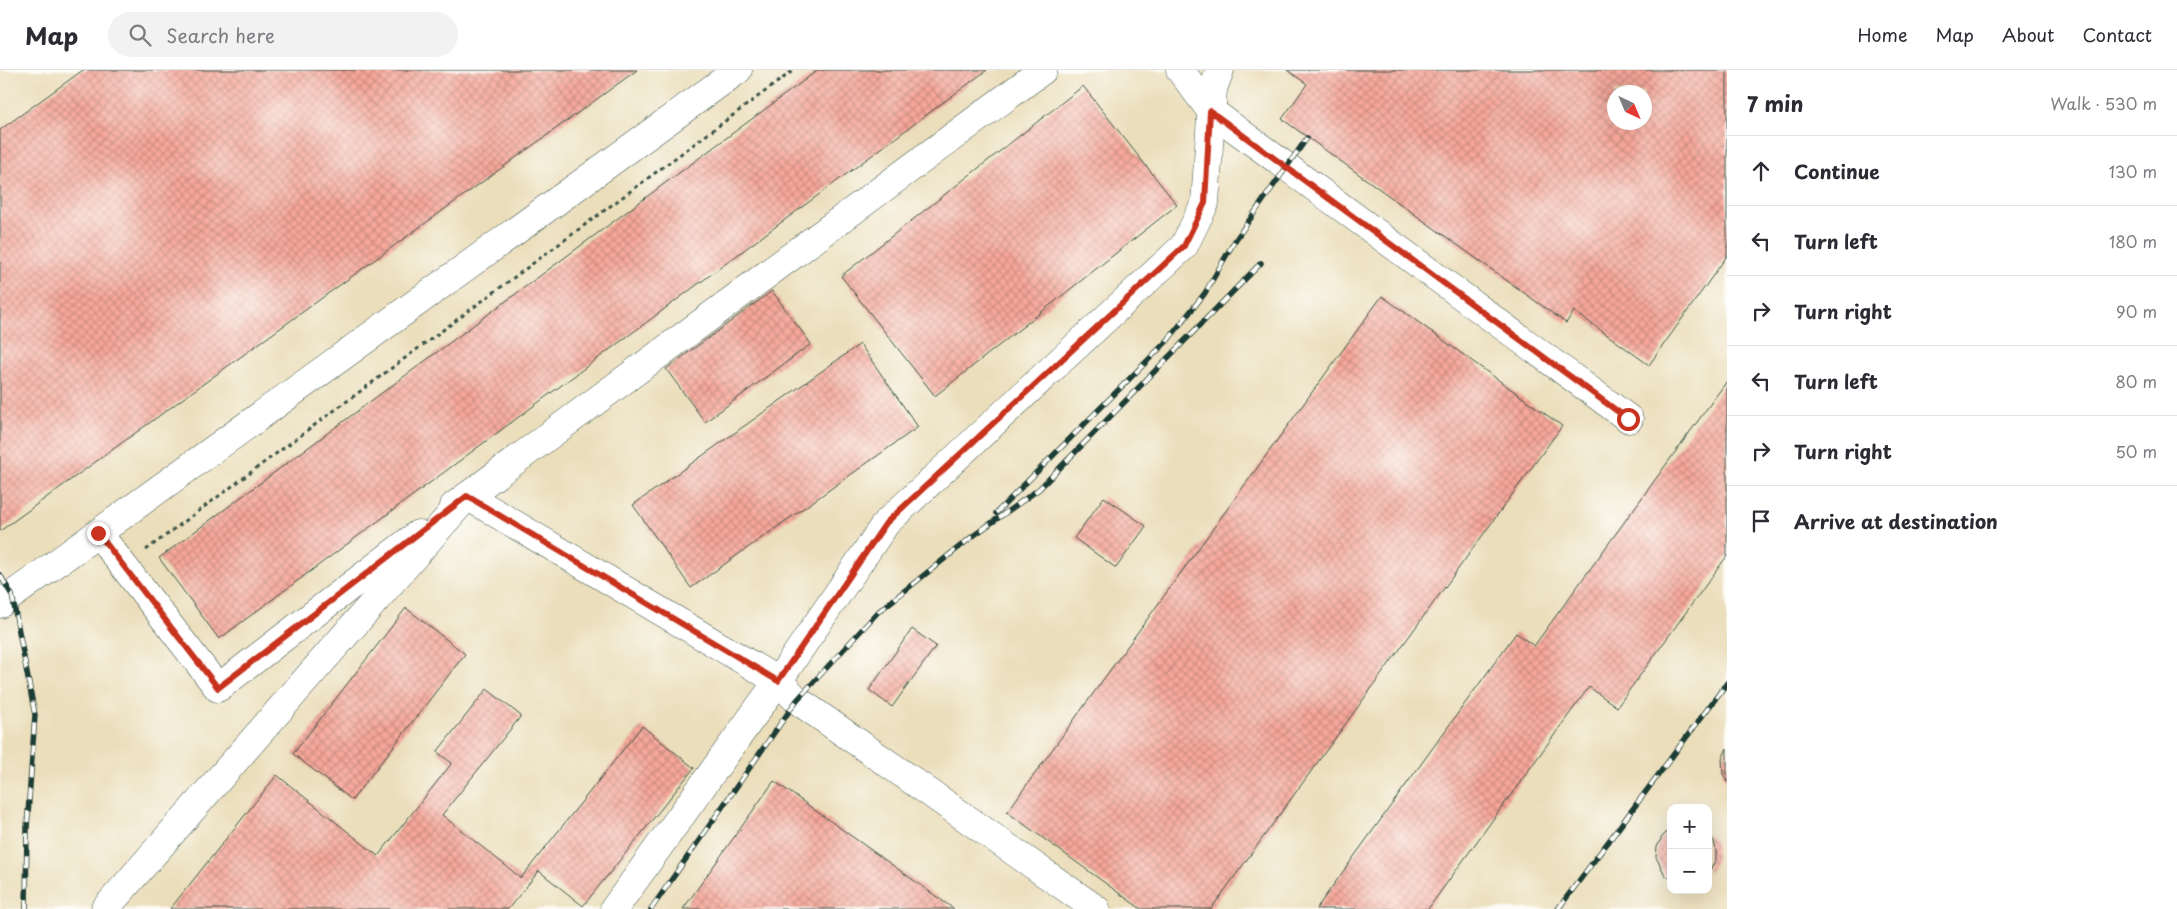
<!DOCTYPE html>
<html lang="en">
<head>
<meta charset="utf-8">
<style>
  body { margin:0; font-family:"Playpen Sans",sans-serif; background:#f2f2f3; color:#2b2b33 }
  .controls { position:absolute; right:15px; bottom:15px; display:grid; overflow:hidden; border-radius:10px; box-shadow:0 5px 20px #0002 }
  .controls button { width:45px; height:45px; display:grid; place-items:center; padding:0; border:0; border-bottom:1px solid #e1e1e2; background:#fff; color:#2b2b33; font:25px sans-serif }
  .compass { position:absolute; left:1607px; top:15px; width:45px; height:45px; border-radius:50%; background:#fff; box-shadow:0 5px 20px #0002; rotate:136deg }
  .stop { position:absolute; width:15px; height:15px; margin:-11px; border:4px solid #c8321e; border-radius:50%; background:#fff }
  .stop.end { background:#c8321e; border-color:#fff; box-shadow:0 1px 5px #0008 }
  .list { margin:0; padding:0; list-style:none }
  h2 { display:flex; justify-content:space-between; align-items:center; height:65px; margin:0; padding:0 20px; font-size:21px }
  h2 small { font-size:16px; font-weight:400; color:#7c7c81 }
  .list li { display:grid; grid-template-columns:32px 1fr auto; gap:15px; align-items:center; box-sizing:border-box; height:70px; padding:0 20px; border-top:1px solid #e1e1e2 }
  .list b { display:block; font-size:19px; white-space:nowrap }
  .list em { font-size:16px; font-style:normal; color:#7c7c81 }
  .icon { flex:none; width:28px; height:28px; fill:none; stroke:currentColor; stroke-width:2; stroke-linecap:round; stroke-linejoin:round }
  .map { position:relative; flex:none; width:1727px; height:839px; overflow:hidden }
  header { display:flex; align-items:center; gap:30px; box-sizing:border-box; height:70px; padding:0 25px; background:#fff; border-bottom:1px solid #e1e1e2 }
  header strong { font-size:24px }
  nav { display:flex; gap:28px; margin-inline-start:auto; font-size:18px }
  .search { width:350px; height:45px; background:#f2f2f3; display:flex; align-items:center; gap:12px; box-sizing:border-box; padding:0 18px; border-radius:28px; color:#7c7c81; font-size:19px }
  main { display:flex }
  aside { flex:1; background:#fff }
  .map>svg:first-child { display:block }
</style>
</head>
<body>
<header>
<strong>Map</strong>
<div class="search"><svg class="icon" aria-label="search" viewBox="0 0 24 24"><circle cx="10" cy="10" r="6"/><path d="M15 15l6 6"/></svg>Search here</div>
<nav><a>Home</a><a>Map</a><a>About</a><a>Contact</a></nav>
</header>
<main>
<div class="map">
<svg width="1727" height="839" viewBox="0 0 1727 839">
  <defs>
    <pattern id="building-cross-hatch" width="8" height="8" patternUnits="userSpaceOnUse" patternTransform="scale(1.25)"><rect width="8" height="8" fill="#f7a79a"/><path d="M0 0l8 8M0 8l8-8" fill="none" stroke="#c7897e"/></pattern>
  </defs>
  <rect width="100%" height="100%" fill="#fdfcf7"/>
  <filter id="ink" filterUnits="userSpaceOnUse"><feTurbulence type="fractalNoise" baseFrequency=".02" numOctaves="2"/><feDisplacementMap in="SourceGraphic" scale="10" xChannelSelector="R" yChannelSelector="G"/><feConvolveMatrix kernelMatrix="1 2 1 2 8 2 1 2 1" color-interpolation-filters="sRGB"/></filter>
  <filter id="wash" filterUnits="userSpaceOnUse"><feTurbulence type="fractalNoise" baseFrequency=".0096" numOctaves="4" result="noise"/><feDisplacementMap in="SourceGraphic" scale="20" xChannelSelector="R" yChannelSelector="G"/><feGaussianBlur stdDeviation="1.12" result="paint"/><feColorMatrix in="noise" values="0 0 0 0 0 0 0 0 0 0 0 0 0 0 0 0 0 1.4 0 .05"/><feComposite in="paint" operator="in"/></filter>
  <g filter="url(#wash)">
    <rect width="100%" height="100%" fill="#ebdebb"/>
    <g id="blocks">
      <g fill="url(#building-cross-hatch)" fill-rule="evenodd">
        <polygon points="83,0 637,0 0,461 0,60"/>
        <polygon points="818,0 987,0 219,569 159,488"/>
        <path d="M1287,0H1727V186L1649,295L1574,241L1566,253L1282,49L1307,14ZM1614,22H1644V52H1614Z"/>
        <polygon points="1083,16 1177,135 935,326 841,206"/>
        <polygon points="772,221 811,274 705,352 666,299"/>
        <polygon points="1382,226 1562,356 1211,839 1141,839 1007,742"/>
        <polygon points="860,274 918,357 691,518 633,435"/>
        <polygon points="1727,311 1727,486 1617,637 1589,617 1428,839 1316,839 1516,563 1534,576"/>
        <polygon points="1104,427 1146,456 1116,498 1074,468"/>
        <polygon points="406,538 465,584 352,730 293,684"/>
        <polygon points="912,559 936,576 892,637 869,620"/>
        <polygon points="487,619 521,646 442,745 521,808 642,656 694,698 583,836 539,801 508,839 170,839 277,705 378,786 452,693 437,682"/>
        <polygon points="1727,678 1727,712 1723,704 1722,689"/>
        <polygon points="774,711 954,839 683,839"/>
        <polygon points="1671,758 1671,809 1665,805 1656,787 1657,777 1662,767"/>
        <polygon points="1708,763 1714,771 1716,781 1716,789 1708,804"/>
      </g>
    </g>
  </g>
  <g filter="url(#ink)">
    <use href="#blocks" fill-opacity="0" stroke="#3e5548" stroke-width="1"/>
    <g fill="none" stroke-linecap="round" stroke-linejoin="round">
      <defs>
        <g id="minor">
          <polyline points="1180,0 1211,41 1629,349"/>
          <polyline points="454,436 1043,0"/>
          <polyline points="98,463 218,618 418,464"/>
          <polyline points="0,534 738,0"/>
          <polyline points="105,839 467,426 778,611 797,630 1096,839"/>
          <polyline points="614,839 778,611 886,453 1184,176 1205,133 1213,19 1220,0"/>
        </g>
      </defs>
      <use href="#minor" stroke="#3e5548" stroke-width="29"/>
      <polyline stroke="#3e5548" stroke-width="3" stroke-dasharray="4 4" stroke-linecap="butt" points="146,480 794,0"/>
      <use href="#minor" stroke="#fff" stroke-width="28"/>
      <defs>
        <g id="rail">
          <polyline points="996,443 1168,270 1205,223 1234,172 1307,68"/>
          <polyline points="0,505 12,525 35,645 27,758 26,839"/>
          <polyline points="651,839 797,630 878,542 973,466 1039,419 1261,193"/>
          <polyline points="1558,839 1727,613"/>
        </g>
      </defs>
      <use href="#rail" stroke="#1f3d34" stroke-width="5.5"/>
      <use href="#rail" stroke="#fdfcf7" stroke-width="4" stroke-dasharray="11" stroke-linecap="butt"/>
    </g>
  </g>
  <g fill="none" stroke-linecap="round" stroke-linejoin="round" filter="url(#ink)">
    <polyline stroke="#c8321e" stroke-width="6" points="98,463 218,618 467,426 778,611 886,453 1184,176 1205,133 1210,41 1628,349"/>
  </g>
</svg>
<div class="controls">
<button>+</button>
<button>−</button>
</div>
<svg class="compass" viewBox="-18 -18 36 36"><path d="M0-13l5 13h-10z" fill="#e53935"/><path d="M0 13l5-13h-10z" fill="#7c7c81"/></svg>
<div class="stop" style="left:1628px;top:349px"></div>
<div class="stop end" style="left:98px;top:463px"></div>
</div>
<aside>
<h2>7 min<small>Walk · 530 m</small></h2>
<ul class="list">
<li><svg class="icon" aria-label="ahead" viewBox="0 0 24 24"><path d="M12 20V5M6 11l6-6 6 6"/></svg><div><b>Continue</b></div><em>130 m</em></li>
<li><svg class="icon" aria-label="left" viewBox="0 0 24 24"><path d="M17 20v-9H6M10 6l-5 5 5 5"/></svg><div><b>Turn left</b></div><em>180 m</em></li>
<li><svg class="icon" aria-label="right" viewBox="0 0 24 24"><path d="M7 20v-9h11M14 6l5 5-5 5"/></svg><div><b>Turn right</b></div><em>90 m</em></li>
<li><svg class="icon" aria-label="left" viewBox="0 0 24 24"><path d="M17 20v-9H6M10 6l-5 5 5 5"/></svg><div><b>Turn left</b></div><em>80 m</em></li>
<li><svg class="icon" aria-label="right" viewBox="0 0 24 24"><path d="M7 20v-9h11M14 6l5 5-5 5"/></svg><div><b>Turn right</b></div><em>50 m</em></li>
<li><svg class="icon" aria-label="arrive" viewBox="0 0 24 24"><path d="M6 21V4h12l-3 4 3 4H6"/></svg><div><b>Arrive at destination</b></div></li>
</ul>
</aside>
</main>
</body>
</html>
